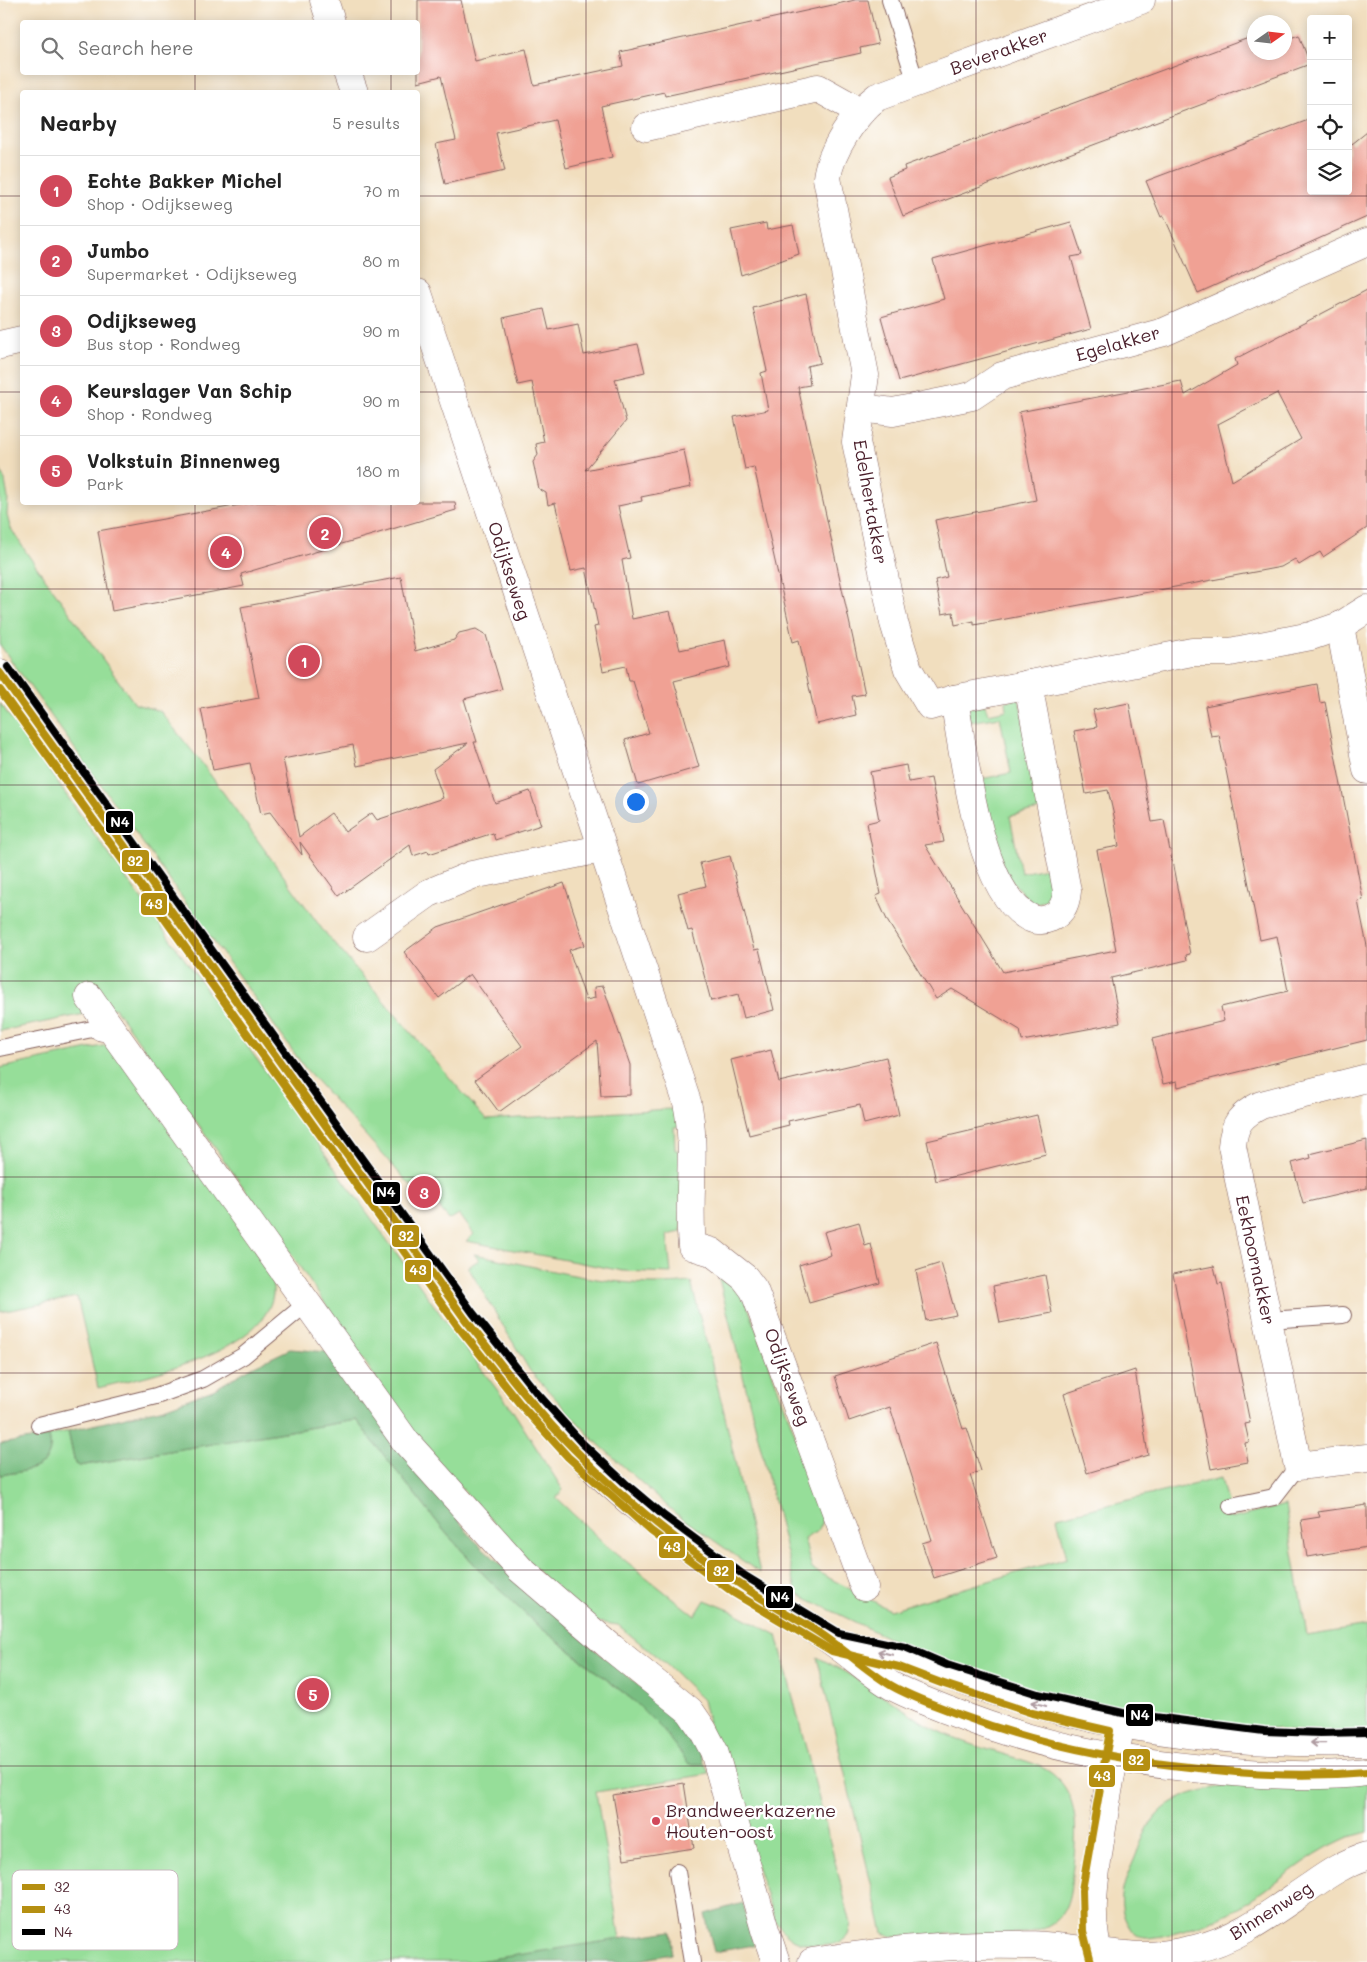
<!DOCTYPE html>
<html lang="en">
<head>
<meta charset="utf-8">
<style>
  body { margin:0; font-family:Mali,sans-serif; background:#f2f2f2; color:#222 }
  .controls { position:absolute; right:15px; top:15px; display:grid; overflow:hidden; border-radius:5px; box-shadow:0 2px 12px #0003 }
  .controls button { width:45px; height:45px; display:grid; place-items:center; padding:0; border:0; border-bottom:1px solid #e0e0e0; background:#fff; color:#222; font:25px sans-serif }
  .compass { position:absolute; left:1247px; top:15px; width:45px; height:45px; border-radius:50%; background:#fff; box-shadow:0 2px 12px #0003; rotate:76deg }
  .you { position:absolute; left:635px; top:801px; width:18px; height:18px; margin:-12px; border:4px solid #fff; border-radius:50%; background:#1a73e8; box-shadow:0 0 0 8px #1a73e833 }
  .badge { display:grid; place-items:center; width:32px; height:32px; border-radius:50%; background:#d1495b; color:#fff; font-size:16px; font-weight:700 }
  .pin { position:absolute; translate:-50% -50%; border:2px solid #fff; box-shadow:0 1px 5px #0006 }
  .list { margin:0; padding:0; list-style:none }
  h2 { display:flex; justify-content:space-between; align-items:center; height:65px; margin:0; padding:0 20px; font-size:21px }
  h2 small { font-size:16px; font-weight:400; color:#767676 }
  .list li { display:grid; grid-template-columns:32px 1fr auto; gap:15px; align-items:center; box-sizing:border-box; height:70px; padding:0 20px; border-top:1px solid #e0e0e0 }
  .list b { display:block; font-size:19px; white-space:nowrap }
  .list p { margin:0; font-size:16px; white-space:nowrap; color:#767676 }
  .list em { font-size:16px; font-style:normal; color:#767676 }
  .icon { flex:none; width:28px; height:28px; fill:none; stroke:currentColor; stroke-width:2; stroke-linecap:round; stroke-linejoin:round }
  .map { position:relative; flex:none; width:1367px; height:1962px; overflow:hidden }
  .search { position:absolute; background:#fff; box-shadow:0 2px 12px #0003; left:20px; top:20px; width:400px; height:55px; display:flex; align-items:center; gap:12px; box-sizing:border-box; padding:0 18px; border-radius:5px; color:#767676; font-size:19px }
  .panel { position:absolute; background:#fff; box-shadow:0 2px 12px #0003; left:20px; top:90px; width:400px; height:415px; border-radius:5px }
  .map>svg:first-child { display:block }
</style>
</head>
<body>
<div class="map">
<svg width="1367" height="1962" viewBox="0 0 1367 1962">
  <rect width="100%" height="100%" fill="#fff"/>
  <filter id="ink" filterUnits="userSpaceOnUse"><feTurbulence type="fractalNoise" baseFrequency=".02" numOctaves="2"/><feDisplacementMap in="SourceGraphic" scale="10" xChannelSelector="R" yChannelSelector="G"/><feConvolveMatrix kernelMatrix="1 2 1 2 8 2 1 2 1" color-interpolation-filters="sRGB"/></filter>
  <filter id="wash" filterUnits="userSpaceOnUse"><feTurbulence type="fractalNoise" baseFrequency=".0096" numOctaves="4" result="noise"/><feDisplacementMap in="SourceGraphic" scale="20" xChannelSelector="R" yChannelSelector="G"/><feGaussianBlur stdDeviation="1.12" result="paint"/><feColorMatrix in="noise" values="0 0 0 0 0 0 0 0 0 0 0 0 0 0 0 0 0 1.4 0 .05"/><feComposite in="paint" operator="in"/></filter>
  <g filter="url(#wash)">
    <rect width="100%" height="100%" fill="#f1debe"/>
    <g fill="#96de99" stroke="#707e62">
      <polygon points="0,468 5,481 8,498 7,515 10,527 26,552 135,704 160,711 201,762 322,929 486,1120 670,1109 679,1114 682,1126 674,1127 675,1150 683,1151 681,1232 667,1235 671,1273 623,1271 466,1241 474,1234 459,1214 449,1220 419,1180 411,1186 305,1068 0,645"/>
      <polygon points="1019,698 1040,810 1010,816 1021,873 1051,867 1056,889 1052,896 1044,901 1037,903 1030,902 1006,874 992,835 981,779 1011,773 1000,717 970,722 967,708 985,705 988,714 1007,710 1006,701"/>
      <path d="M0,703L454,1333L511,1408L563,1490L556,1498L607,1546L695,1616L705,1600L732,1611L777,1635L851,1924C850,1927 849,1932 848,1935C839,1950 808,1946 795,1940C787,1936 781,1928 775,1921L710,1730L703,1700L667,1665L618,1625L591,1621L559,1594L421,1444L289,1251L115,1008L0,1031Z"/>
      <path d="M112,1044L269,1257C270,1268 274,1284 273,1295C263,1353 146,1376 98,1388L77,1297L0,1312V1068Z"/>
      <path d="M474,1254C545,1268 619,1291 691,1282L724,1412L760,1573L675,1513L594,1440L530,1371L468,1267L479,1260Z"/>
      <polygon points="717,1271 741,1288 824,1513 819,1530 804,1539 812,1569 890,1610 1067,1558 1057,1517 1221,1478 1231,1519 1285,1505 1307,1636 1367,1626 1367,1732 1312,1733 1129,1715 963,1671 890,1639 797,1594"/>
      <path d="M356,1420L445,1532L487,1578L536,1624L634,1701L662,1729L705,1764L709,1774L596,1792L620,1940L472,1962H0V1475C24,1471 57,1470 49,1436L68,1431L75,1464L79,1466Z"/>
      <path d="M817,1657C847,1672 874,1690 902,1708C914,1716 927,1726 941,1732C962,1742 986,1749 1009,1756C1026,1761 1044,1765 1057,1778C1083,1803 1075,1845 1072,1876C1069,1910 1062,1924 1028,1933L938,1934L894,1937L883,1933Z"/>
      <path d="M1367,1782V1832C1359,1835 1349,1836 1342,1840C1305,1856 1275,1886 1241,1906C1214,1922 1179,1935 1148,1938C1141,1939 1133,1933 1130,1928C1114,1904 1124,1883 1134,1860C1144,1835 1149,1817 1173,1802C1216,1776 1316,1783 1367,1782Z"/>
    </g>
    <g fill="#78bd81" stroke="#616e56">
      <polygon points="290,1349 328,1352 473,1539 591,1646 681,1721 693,1735 705,1764 689,1764 662,1729 634,1701 536,1624 487,1578 445,1532 356,1420 79,1466 75,1464 68,1431 164,1408 213,1390 252,1367"/>
      <path d="M49,1436C57,1470 24,1471 0,1475V1444Z"/>
      <polygon points="743,1903 754,1945 714,1952 705,1914"/>
      <polygon points="671,1931 673,1946 672,1954 629,1962 472,1962"/>
    </g>
    <g id="blocks">
      <g fill="#f0a194" fill-rule="evenodd">
        <polygon points="418,0 461,0 475,61 526,49 534,85 623,66 620,52 855,0 868,0 878,44 860,48 861,53 734,81 665,96 664,92 601,106 612,157 566,168 555,120 496,133 505,171 445,184 436,144 456,140 441,76 418,82"/>
        <polygon points="1299,35 1310,64 903,216 888,177 905,170 904,166 1254,36 1254,52 1284,52 1284,40"/>
        <polygon points="1311,119 1311,191 1348,191 1348,139 1352,144 1367,132 1367,217 1198,293 1164,216 1161,217 1146,181"/>
        <polygon points="1071,222 1082,255 1071,257 1091,329 899,381 881,317 944,299 933,260"/>
        <polygon points="766,223 767,230 793,225 799,254 741,275 731,230"/>
        <path d="M1367,290V528L1323,557L1320,552L1299,565L1295,559L1281,567L974,625V621L955,625L953,612L942,614L935,580L947,577L935,520L1036,500L1019,412L1181,381L1185,395L1237,365L1235,359ZM1277,393L1301,439L1232,481L1218,424Z"/>
        <polygon points="806,294 820,363 807,366 810,385 798,387 865,694 852,696 856,715 817,724 799,640 793,642 754,467 745,469 734,417 768,410 761,373 767,371 753,308"/>
        <polygon points="544,309 549,330 578,324 584,355 638,344 645,372 615,379 626,421 585,470 684,450 691,487 641,497 642,501 618,506 630,558 622,560 632,619 670,611 680,650 725,640 730,667 674,681 699,767 638,785 625,740 649,733 633,681 629,681 626,666 603,671 594,627 598,626 586,568 571,571 555,503 548,505 546,493 539,489 533,462 538,455 536,444 544,442 532,382 518,385 503,318"/>
        <polygon points="256,502 455,502 456,510 241,574 244,586 112,611 98,531"/>
        <path d="M401,577L415,651L454,640L459,633L476,629L486,635L502,689L464,699L477,742H474L495,803L530,791L541,825L495,840L493,833L429,854L428,851L413,856L410,845L339,896L300,842L302,855L270,812L261,814L250,763L213,770L201,709L259,698L241,607ZM468,743L433,769L443,798L377,820L372,813L345,832L331,813L299,837L283,759L353,745L357,766Z"/>
        <polygon points="1317,684 1320,703 1325,702 1363,900 1358,901 1367,946 1367,1040 1178,1087 1177,1081 1163,1084 1152,1039 1224,1021 1221,1007 1288,991 1277,936 1260,940 1219,735 1211,736 1205,706"/>
        <polygon points="1129,703 1152,822 1164,820 1190,954 1186,955 1187,960 1111,978 1120,1023 1022,1041 1020,1030 952,989 936,999 888,922 876,896 881,894 867,823 879,820 870,772 906,765 909,782 931,778 944,842 925,845 1003,972 1116,950 1097,850 1119,846 1114,816 1108,790 1086,794 1074,731 1097,727 1093,710"/>
        <polygon points="730,856 754,950 759,949 774,1010 744,1018 738,994 711,1001 692,930 688,931 678,893 706,886 700,863"/>
        <polygon points="564,883 585,945 569,950 586,1000 595,998 594,987 603,986 630,1065 630,1095 601,1096 597,1041 499,1112 475,1080 522,1046 470,974 439,998 404,952 438,927"/>
        <polygon points="771,1050 779,1082 886,1057 899,1115 864,1124 860,1105 788,1121 789,1125 749,1135 731,1060"/>
        <polygon points="1037,1115 1046,1154 936,1181 927,1141"/>
        <polygon points="1367,1140 1367,1188 1303,1203 1292,1163 1311,1158 1310,1154"/>
        <polygon points="859,1222 865,1246 871,1244 880,1283 809,1303 799,1265 831,1255 824,1232"/>
        <polygon points="941,1263 956,1315 926,1321 916,1271"/>
        <polygon points="1214,1266 1218,1284 1222,1283 1250,1423 1245,1424 1249,1442 1245,1443 1248,1462 1211,1469 1173,1274"/>
        <polygon points="1045,1275 1052,1313 1000,1323 993,1286"/>
        <polygon points="936,1343 963,1429 967,1428 981,1471 970,1475 997,1558 934,1578 922,1543 932,1540 890,1407 849,1421 835,1376"/>
        <polygon points="1135,1370 1148,1455 1087,1473 1064,1394"/>
        <polygon points="1367,1505 1367,1547 1307,1557 1301,1520 1320,1517 1318,1512"/>
        <polygon points="684,1783 694,1848 624,1859 613,1795"/>
      </g>
    </g>
  </g>
  <g filter="url(#ink)">
    <use href="#blocks" fill-opacity="0" stroke="#84625e" stroke-width="1"/>
    <g fill="none" stroke-linecap="round" stroke-linejoin="round">
      <defs>
        <g id="service">
          <polyline points="890,0 916,83"/>
          <polyline points="0,1048 102,1027"/>
          <polyline points="1268,1320 1343,1315"/>
          <polyline points="39,1425 156,1396 203,1379 243,1356 307,1303"/>
          <polyline points="1231,1506 1274,1497 1298,1466"/>
          <polyline points="677,1872 692,1962"/>
        </g>
        <g id="minor">
          <polyline points="324,0 331,22"/>
          <path d="M1141,0L877,97C855,113 830,152 827,178L865,375L856,442L894,623L908,669L930,706L954,699L1192,652H1230L1311,636L1340,626L1367,609"/>
          <polyline points="347,72 354,92"/>
          <polyline points="646,127 818,88 861,112"/>
          <path d="M418,293L687,1102C697,1149 687,1198 692,1246L712,1252L745,1278L754,1290L864,1587"/>
          <polyline points="0,345 22,340"/>
          <polyline points="861,408 893,412 972,396 1002,376 1164,332 1367,242"/>
          <polyline points="1340,626 1367,770"/>
          <path d="M954,699C964,753 977,884 1025,915C1032,920 1041,922 1050,918C1062,913 1066,903 1067,891L1028,684"/>
          <polyline points="367,937 429,893 472,875 601,849"/>
          <polyline points="89,997 109,1026"/>
          <polyline points="102,1027 109,1026 406,1442 520,1569 612,1648 690,1711 703,1730 714,1751 765,1930 776,1962"/>
          <path d="M1367,1078L1261,1105C1241,1115 1234,1123 1232,1146L1298,1466L1367,1458"/>
          <path d="M812,1962C883,1951 951,1943 1023,1945C1062,1945 1100,1954 1139,1956C1158,1957 1177,1953 1195,1949C1239,1939 1275,1910 1311,1886C1328,1874 1346,1862 1367,1856"/>
        </g>
        <g id="secondary">
          <path d="M0,673L465,1319C500,1363 534,1408 574,1449C623,1499 680,1544 738,1583C764,1601 792,1616 819,1633C845,1648 867,1671 892,1686C912,1697 935,1705 955,1713C1034,1745 1119,1761 1203,1769C1257,1775 1313,1778 1367,1772"/>
          <path d="M844,1644C863,1648 885,1651 903,1658C916,1662 929,1668 942,1673C972,1685 1005,1695 1036,1704C1143,1734 1256,1745 1367,1742"/>
          <path d="M1101,1962C1087,1921 1094,1882 1100,1841C1105,1807 1111,1773 1118,1739"/>
        </g>
      </defs>
      <use href="#service" stroke="#84625e" stroke-width="18"/>
      <use href="#minor" stroke="#84625e" stroke-width="29"/>
      <use href="#secondary" stroke="#84625e" stroke-width="29"/>
      <use href="#service" stroke="#fff" stroke-width="16"/>
      <use href="#minor" stroke="#fff" stroke-width="28"/>
      <use href="#secondary" stroke="#fff" stroke-width="28"/>
      <defs>
        <path id="bus-1" d="M0,673L465,1319C500,1363 534,1409 574,1449C626,1502 685,1548 747,1589C769,1604 792,1616 815,1630C842,1647 865,1670 892,1686C913,1698 938,1706 960,1715C1037,1744 1116,1760 1198,1768C1254,1775 1310,1777 1367,1772"/>
        <polyline id="bus-2" points="0,690 457,1325 520,1404 568,1457 651,1531 734,1593 832,1651 899,1667 941,1683 1032,1713 1110,1731 1082,1890 1083,1931 1091,1962"/>
        <polyline id="bus-3" points="8,667 473,1313 536,1392 582,1443 625,1483 664,1516 745,1576 839,1633 905,1647 947,1665 1038,1694 1123,1713 1264,1731 1320,1733 1367,1732"/>
      </defs>
      <use href="#bus-1" stroke="#fff" stroke-width="11"/>
      <use href="#bus-2" stroke="#fff" stroke-width="11"/>
      <use href="#bus-3" stroke="#fff" stroke-width="11"/>
      <use href="#bus-1" stroke="#b58f11" stroke-width="8"/>
      <use href="#bus-2" stroke="#b58f11" stroke-width="8"/>
      <use href="#bus-3" stroke="#000" stroke-width="8"/>
    </g>
    <defs><path id="oneway-shaft" d="M-6 0H5M1.5-3L5.5 0L1.5 3" fill="none" stroke-width="1.6" stroke-linecap="round" stroke-linejoin="round" transform="scale(1.25)"/></defs>
    <g stroke="#ae9aa0">
      <use href="#oneway-shaft" transform="translate(885 1653) rotate(-167)"/>
      <use href="#oneway-shaft" transform="translate(1039 1704) rotate(-165)"/>
      <use href="#oneway-shaft" transform="translate(1318 1743) rotate(-179)"/>
    </g>
  </g>
  <path fill="none" stroke="#4a1f2b" stroke-width="1" stroke-opacity="0.55" d="M195,0V22M391,0V22M586,0V1962M781,0V1962M976,0V1962M1172,0V1962M195,72V92M391,72V92M0,196H22M418,196H1367M0,392H22M418,392H1367M195,502V1962M391,502V1962M0,589H1367M0,785H1367M0,981H1367M0,1177H1367M0,1373H1367M0,1570H1367M0,1766H1367"/>
  <circle fill="#d1495b" stroke="#fff" stroke-width="2" cx="656" cy="1821" r="5"/>
  <g text-anchor="middle" stroke-width="5" stroke-linejoin="round" paint-order="stroke">
    <g font-size="18" fill="#4a1f2b" stroke="#fff">
      <text transform="translate(999 52) rotate(-20)" y="6">Beverakker</text>
      <text transform="translate(1118 344) rotate(-16)" y="6">Egelakker</text>
      <text transform="translate(870 502) rotate(80)" y="6">Edelhertakker</text>
      <text transform="translate(509 571) rotate(72)" y="6">Odijkseweg</text>
      <text transform="translate(1255 1260) rotate(78)" y="6">Eekhoornakker</text>
      <text transform="translate(787 1377) rotate(70)" y="6">Odijkseweg</text>
      <text transform="translate(1271 1911) rotate(-32)" y="6">Binnenweg</text>
    </g>
    <g font-size="18" fill="#4a1f2b" stroke="#fff" text-anchor="start">
      <text x="666" y="1817">Brandweerkazerne<tspan x="666" dy="21">Houten-oost</tspan></text>
    </g>
  </g>
  <rect x="12" y="1870" width="166" height="80" rx="8" fill="#fff" stroke="#c9bcbf" stroke-width="1"/>
  <rect x="22" y="1884" width="23" height="6" fill="#b58f11"/>
  <rect x="22" y="1906" width="23" height="7" fill="#b58f11"/>
  <rect x="22" y="1929" width="23" height="6" fill="#000"/>
  <g font-size="14" fill="#4a1f2b">
    <text x="54" y="1892">32</text>
    <text x="54" y="1914">43</text>
    <text x="54" y="1937">N4</text>
  </g>
  <g stroke="#fff" stroke-width="2">
    <rect x="105" y="810" width="29" height="24" rx="5" fill="#000"/>
    <rect x="121" y="849" width="29" height="24" rx="5" fill="#b58f11"/>
    <rect x="140" y="892" width="28" height="24" rx="5" fill="#b58f11"/>
    <rect x="372" y="1181" width="29" height="24" rx="5" fill="#000"/>
    <rect x="391" y="1224" width="29" height="24" rx="5" fill="#b58f11"/>
    <rect x="404" y="1259" width="28" height="24" rx="5" fill="#b58f11"/>
    <rect x="658" y="1535" width="28" height="24" rx="5" fill="#b58f11"/>
    <rect x="706" y="1559" width="29" height="24" rx="5" fill="#b58f11"/>
    <rect x="765" y="1585" width="29" height="24" rx="5" fill="#000"/>
    <rect x="1125" y="1703" width="29" height="24" rx="5" fill="#000"/>
    <rect x="1122" y="1748" width="29" height="24" rx="5" fill="#b58f11"/>
    <rect x="1088" y="1764" width="28" height="24" rx="5" fill="#b58f11"/>
  </g>
  <g font-size="14" text-anchor="middle" font-weight="bold" fill="#fff">
    <text x="120" y="827">N4</text>
    <text x="135" y="866">32</text>
    <text x="154" y="909">43</text>
    <text x="386" y="1197">N4</text>
    <text x="406" y="1241">32</text>
    <text x="418" y="1275">43</text>
    <text x="672" y="1552">43</text>
    <text x="721" y="1576">32</text>
    <text x="780" y="1602">N4</text>
    <text x="1140" y="1720">N4</text>
    <text x="1136" y="1765">32</text>
    <text x="1102" y="1781">43</text>
  </g>
</svg>
<div class="controls">
<button>+</button>
<button>−</button>
<button><svg class="icon" aria-label="locate" viewBox="0 0 24 24"><circle cx="12" cy="12" r="6"/><path d="M12 2v4M12 18v4M2 12h4M18 12h4"/></svg></button>
<button><svg class="icon" aria-label="layers" viewBox="0 0 24 24"><path d="M12 4l9 5-9 5-9-5zM3 14l9 5 9-5"/></svg></button>
</div>
<svg class="compass" viewBox="-18 -18 36 36"><path d="M0-13l5 13h-10z" fill="#e53935"/><path d="M0 13l5-13h-10z" fill="#767676"/></svg>
<div class="you"></div>
<div class="pin badge" style="left:304px;top:661px">1</div>
<div class="pin badge" style="left:325px;top:533px">2</div>
<div class="pin badge" style="left:424px;top:1192px">3</div>
<div class="pin badge" style="left:226px;top:552px">4</div>
<div class="pin badge" style="left:313px;top:1694px">5</div>
<div class="search"><svg class="icon" aria-label="search" viewBox="0 0 24 24"><circle cx="10" cy="10" r="6"/><path d="M15 15l6 6"/></svg>Search here</div>
<section class="panel">
<h2>Nearby<small>5 results</small></h2>
<ul class="list">
<li><span class="badge">1</span><div><b>Echte Bakker Michel</b><p>Shop · Odijkseweg</p></div><em>70 m</em></li>
<li><span class="badge">2</span><div><b>Jumbo</b><p>Supermarket · Odijkseweg</p></div><em>80 m</em></li>
<li><span class="badge">3</span><div><b>Odijkseweg</b><p>Bus stop · Rondweg</p></div><em>90 m</em></li>
<li><span class="badge">4</span><div><b>Keurslager Van Schip</b><p>Shop · Rondweg</p></div><em>90 m</em></li>
<li><span class="badge">5</span><div><b>Volkstuin Binnenweg</b><p>Park</p></div><em>180 m</em></li>
</ul>
</section>
</div>
</body>
</html>
